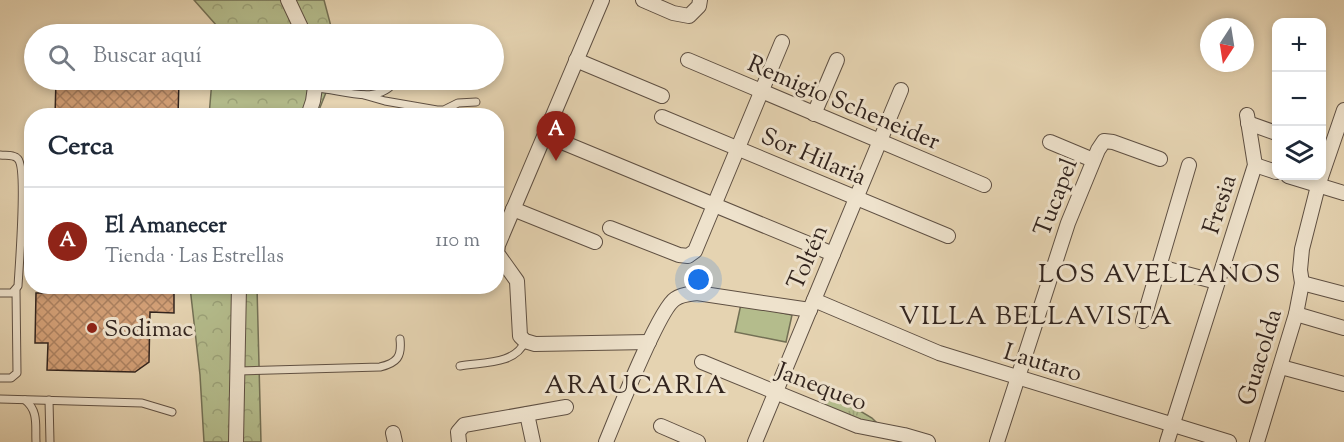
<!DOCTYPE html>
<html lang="es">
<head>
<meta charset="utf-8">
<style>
  body { margin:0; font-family:"Sorts Mill Goudy",serif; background:#f6f6f7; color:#1f2937 }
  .controls { position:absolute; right:18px; top:18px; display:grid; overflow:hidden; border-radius:12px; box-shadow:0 3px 9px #0003 }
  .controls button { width:54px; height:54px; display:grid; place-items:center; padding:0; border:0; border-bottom:2px solid #e0e1e3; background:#fff; color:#1f2937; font:30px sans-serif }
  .compass { position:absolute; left:1200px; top:18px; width:54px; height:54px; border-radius:50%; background:#fff; box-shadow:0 3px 9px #0003; rotate:192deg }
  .you { position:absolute; left:699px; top:280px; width:21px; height:21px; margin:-15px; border:4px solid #fff; border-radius:50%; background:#1a73e8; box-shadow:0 0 0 9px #1a73e833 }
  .badge { display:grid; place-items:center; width:39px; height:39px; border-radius:50%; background:#8f2418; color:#fff; font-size:20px; font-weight:700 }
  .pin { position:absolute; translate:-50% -50px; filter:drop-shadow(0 2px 3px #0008) }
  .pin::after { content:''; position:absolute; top:32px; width:21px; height:18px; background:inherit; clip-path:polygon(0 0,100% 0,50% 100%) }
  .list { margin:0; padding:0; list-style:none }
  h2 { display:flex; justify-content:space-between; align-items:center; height:78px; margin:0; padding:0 24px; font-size:26px }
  h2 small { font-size:20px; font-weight:400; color:#747a83 }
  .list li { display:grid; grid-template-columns:39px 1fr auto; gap:18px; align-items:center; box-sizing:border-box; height:108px; padding:0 24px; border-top:2px solid #e0e1e3 }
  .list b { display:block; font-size:22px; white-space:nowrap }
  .list p { margin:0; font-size:20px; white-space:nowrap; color:#747a83 }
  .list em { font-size:20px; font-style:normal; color:#747a83 }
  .icon { flex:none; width:33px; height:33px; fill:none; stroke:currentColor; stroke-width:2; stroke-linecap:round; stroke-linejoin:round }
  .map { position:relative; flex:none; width:1344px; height:442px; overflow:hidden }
  .search { position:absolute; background:#fff; box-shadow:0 3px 9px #0003; left:24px; top:24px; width:480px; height:66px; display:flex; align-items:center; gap:15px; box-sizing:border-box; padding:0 21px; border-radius:33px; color:#747a83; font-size:22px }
  .panel { position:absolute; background:#fff; box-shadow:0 3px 9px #0003; left:24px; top:108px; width:480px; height:186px; border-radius:24px }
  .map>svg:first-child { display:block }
</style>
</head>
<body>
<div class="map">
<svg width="1344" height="442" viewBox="0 0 1344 442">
  <defs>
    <pattern id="grass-tufts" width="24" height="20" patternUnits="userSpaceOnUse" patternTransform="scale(1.5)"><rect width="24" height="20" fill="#b4bc8c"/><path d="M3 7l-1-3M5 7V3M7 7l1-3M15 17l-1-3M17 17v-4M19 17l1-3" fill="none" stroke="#9ba178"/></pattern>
    <pattern id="forest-crowns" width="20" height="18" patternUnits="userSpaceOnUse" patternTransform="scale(1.5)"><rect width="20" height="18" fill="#b4bc8c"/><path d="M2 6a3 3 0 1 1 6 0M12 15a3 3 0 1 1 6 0" fill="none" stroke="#9ba178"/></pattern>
    <pattern id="building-cross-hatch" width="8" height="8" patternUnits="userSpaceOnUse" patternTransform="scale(1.5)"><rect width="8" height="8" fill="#d29f76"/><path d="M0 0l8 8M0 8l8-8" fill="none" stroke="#ab8160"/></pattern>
  </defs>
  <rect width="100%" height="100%" fill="#e5d3b1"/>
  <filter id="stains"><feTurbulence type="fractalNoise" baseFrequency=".00333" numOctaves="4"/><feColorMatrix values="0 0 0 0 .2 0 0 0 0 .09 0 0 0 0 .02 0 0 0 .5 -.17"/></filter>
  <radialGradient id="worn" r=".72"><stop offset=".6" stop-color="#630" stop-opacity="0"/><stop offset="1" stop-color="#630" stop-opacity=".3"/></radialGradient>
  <polygon fill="url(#grass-tufts)" stroke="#737055" stroke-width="1.5" points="825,390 872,418 877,423 876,427 819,405"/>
  <g fill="url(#forest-crowns)" stroke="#737055" stroke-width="1.5">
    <polygon points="194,0 324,0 333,34 216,34 217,26"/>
    <polygon points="212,80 331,80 317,115 209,116"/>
    <polygon points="190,287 257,287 261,442 204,442 200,375"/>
  </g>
  <polygon fill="#b4bc8c" stroke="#737055" stroke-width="1.5" points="741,304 792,315 786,342 735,332"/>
  <g fill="url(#building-cross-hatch)" stroke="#32241e" stroke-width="1.5">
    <polygon points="56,80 179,80 178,116 55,116"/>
    <polygon points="51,286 174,286 174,313 150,312 149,362 135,372 47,370 48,343 35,343 36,293 51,293"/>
  </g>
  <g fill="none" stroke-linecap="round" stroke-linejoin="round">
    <defs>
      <g id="lane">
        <path d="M316,88C341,89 378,107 396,80"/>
        <polyline points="364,95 385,101 437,110 444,110 458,103 476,102"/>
        <path d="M0,155C5,156 14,154 18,159C27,169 19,268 18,286L12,293H0"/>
        <path d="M460,366C481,362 516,365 525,341"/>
        <path d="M238,371L380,367C397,363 402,357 400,339"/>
        <polyline points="0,378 11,378 17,373 16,290"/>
        <polyline points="0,399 142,403 172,412"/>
        <path d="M25,400C39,411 35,426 36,442"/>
        <polyline points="49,400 50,442"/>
      </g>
      <g id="street">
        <polyline points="288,0 304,34"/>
        <polyline points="602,0 498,245 497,253 517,281 520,336 525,341 535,344 649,342"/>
        <polyline points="643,0 673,13 689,16 699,6 700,0"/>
        <polyline points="576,60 662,96"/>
        <polyline points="688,60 984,185"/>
        <polyline points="814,114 837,60"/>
        <polyline points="308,116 313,101 316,80"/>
        <polyline points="662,117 948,236"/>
        <polyline points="1248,123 1276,133"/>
        <polyline points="545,135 833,254"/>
        <polyline points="1050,142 1093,160"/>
        <polyline points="1255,165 1276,172"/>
        <polyline points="1288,176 1344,193"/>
        <polyline points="513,209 595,242"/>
        <polyline points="610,228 679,255 688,256 695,251 782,42"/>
        <polyline points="1160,267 1217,282"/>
        <polyline points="1302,283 1344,294"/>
        <polyline points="814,300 939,353 1229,442"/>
        <polyline points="1296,314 1344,328"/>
        <polyline points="1143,321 1189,165"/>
        <polyline points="702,362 858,426 904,435 928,442"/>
        <polyline points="1281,367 1344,384"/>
        <polyline points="527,414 533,442"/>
        <polyline points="661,426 698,442"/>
        <polyline points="393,433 395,442"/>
        <polyline points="236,442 239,286"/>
        <polyline points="459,442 458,432 464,425 566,407"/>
        <path d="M606,442C616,418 659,309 675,299C682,294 690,294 697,293L810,310"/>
        <polyline points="755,442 901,90"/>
        <polyline points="997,442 1068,223 1098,150 1104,141 1113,142 1160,159"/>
        <polyline points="1167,442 1255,165 1247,115"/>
        <polyline points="1257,442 1296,314 1302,283 1300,270 1302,249 1318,186 1344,110"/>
      </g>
    </defs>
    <use href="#lane" stroke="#5f5043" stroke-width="9"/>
    <use href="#street" stroke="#5f5043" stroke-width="16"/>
    <use href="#lane" stroke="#eee2cc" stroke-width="7"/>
    <use href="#street" stroke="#eee2cc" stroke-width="14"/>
  </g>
  <circle fill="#8f2418" stroke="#eee2cc" stroke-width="2" cx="92" cy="328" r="6"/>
  <g text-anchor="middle" stroke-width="6" stroke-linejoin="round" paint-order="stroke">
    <g font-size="24" fill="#32241e" stroke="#eee2cc">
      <text transform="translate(844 102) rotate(23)" y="8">Remigio Scheneider</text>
      <text transform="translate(814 156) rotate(23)" y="8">Sor Hilaria</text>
      <text transform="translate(1055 197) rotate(-69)" y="8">Tucapel</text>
      <text transform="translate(1219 204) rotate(-72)" y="8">Fresia</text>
      <text transform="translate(807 257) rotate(-67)" y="8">Toltén</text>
      <text transform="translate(1259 357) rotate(-73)" y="8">Guacolda</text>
      <text transform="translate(1043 362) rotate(17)" y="8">Lautaro</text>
      <text transform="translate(822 386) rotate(21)" y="8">Janequeo</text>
    </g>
    <g font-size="24" fill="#32241e" stroke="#eee2cc" text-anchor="start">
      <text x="104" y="336">Sodimac</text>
    </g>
    <g font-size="26" letter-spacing="1.5" fill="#32241e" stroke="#eee2cc">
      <text x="1160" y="282">LOS AVELLANOS</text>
      <text x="1036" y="324">VILLA BELLAVISTA</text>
      <text x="636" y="393">ARAUCARIA</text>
    </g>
  </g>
  <rect width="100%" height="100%" filter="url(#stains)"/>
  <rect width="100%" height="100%" fill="url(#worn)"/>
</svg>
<div class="controls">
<button>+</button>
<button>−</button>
<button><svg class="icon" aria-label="layers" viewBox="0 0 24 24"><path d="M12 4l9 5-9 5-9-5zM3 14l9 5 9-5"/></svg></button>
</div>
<svg class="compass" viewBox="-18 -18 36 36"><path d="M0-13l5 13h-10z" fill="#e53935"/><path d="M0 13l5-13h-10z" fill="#747a83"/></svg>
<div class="you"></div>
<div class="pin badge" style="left:556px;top:161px">A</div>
<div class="search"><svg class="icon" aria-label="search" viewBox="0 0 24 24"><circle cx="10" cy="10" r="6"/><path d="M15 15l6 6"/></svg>Buscar aquí</div>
<section class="panel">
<h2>Cerca<small></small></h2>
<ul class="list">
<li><span class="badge">A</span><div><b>El Amanecer</b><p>Tienda · Las Estrellas</p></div><em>110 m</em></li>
</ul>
</section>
</div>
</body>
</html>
